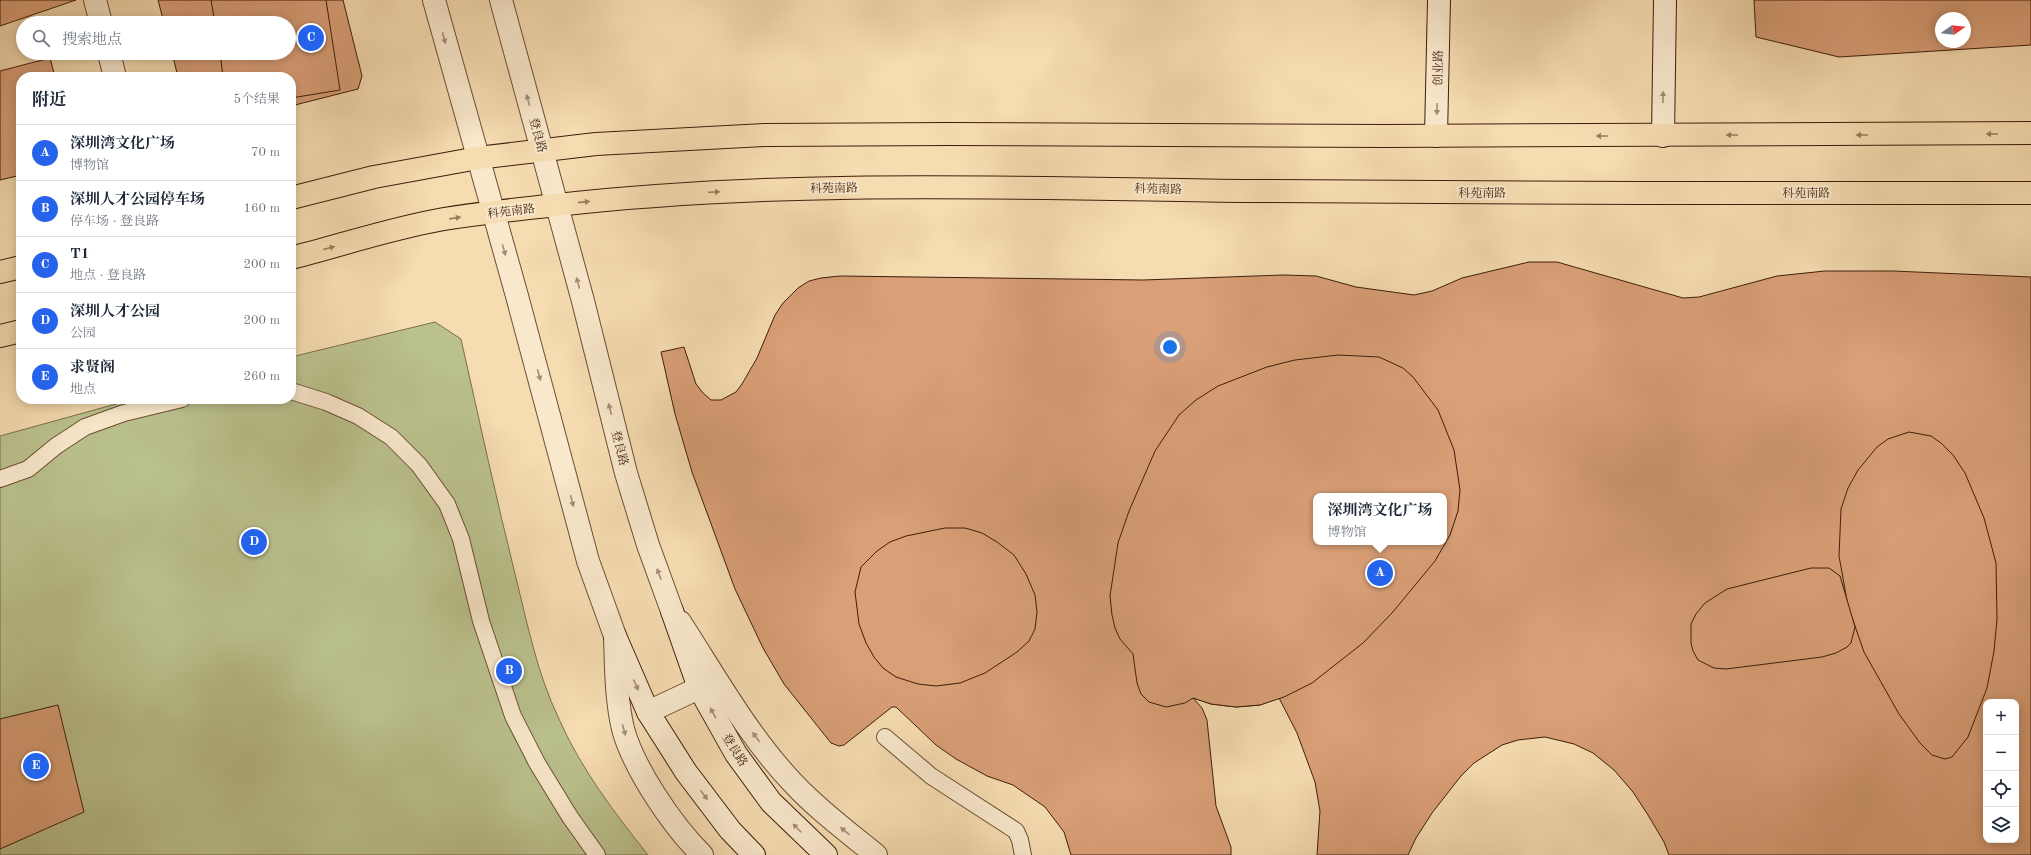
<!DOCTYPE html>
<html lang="zh">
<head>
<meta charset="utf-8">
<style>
  body { margin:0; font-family:"Old Standard TT","Noto Serif SC",serif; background:#f2f2f3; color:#1f2937 }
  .controls { position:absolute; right:12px; bottom:12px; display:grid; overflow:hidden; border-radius:8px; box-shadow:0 2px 10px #0003 }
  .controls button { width:36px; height:36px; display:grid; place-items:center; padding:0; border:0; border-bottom:1px solid #e0e1e3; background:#fff; color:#1f2937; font:20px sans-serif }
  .compass { position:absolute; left:1935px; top:12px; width:36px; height:36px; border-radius:50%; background:#fff; box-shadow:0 2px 10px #0003; rotate:76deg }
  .you { position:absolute; left:1170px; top:347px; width:14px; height:14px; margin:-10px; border:3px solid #fff; border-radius:50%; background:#1a73e8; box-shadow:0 0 0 6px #1a73e833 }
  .badge { display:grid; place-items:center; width:26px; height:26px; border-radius:50%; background:#2563eb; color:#fff; font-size:13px; font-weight:700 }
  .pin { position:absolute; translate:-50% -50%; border:2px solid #fff; box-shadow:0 1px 4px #0006 }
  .popup { position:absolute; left:1313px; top:493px; width:134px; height:52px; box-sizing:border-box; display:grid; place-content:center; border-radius:8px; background:#fff; filter:drop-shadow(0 1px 3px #0005); font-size:13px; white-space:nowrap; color:#747a83 }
  .popup b { font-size:15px; color:#1f2937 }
  .popup::after { content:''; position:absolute; left:50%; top:100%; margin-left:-8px; border:8px solid transparent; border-top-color:#fff }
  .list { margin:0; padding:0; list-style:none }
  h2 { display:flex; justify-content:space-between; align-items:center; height:52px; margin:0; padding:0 16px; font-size:17px }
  h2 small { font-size:13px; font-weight:400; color:#747a83 }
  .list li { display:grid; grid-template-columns:26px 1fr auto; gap:12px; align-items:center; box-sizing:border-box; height:56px; padding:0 16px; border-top:1px solid #e0e1e3 }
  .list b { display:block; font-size:15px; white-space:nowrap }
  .list p { margin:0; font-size:13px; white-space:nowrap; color:#747a83 }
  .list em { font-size:13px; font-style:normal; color:#747a83 }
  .icon { flex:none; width:22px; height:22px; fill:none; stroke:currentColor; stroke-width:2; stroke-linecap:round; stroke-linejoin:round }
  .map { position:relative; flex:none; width:2031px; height:855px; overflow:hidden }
  .search { position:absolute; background:#fff; box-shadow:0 2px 10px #0003; left:16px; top:16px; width:280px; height:44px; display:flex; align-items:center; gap:10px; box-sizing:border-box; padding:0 14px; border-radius:22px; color:#747a83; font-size:15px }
  .panel { position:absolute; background:#fff; box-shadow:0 2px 10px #0003; left:16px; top:72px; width:280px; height:332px; border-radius:16px }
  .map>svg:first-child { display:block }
</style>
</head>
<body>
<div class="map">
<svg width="2031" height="855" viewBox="0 0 2031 855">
  <rect width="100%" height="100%" fill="#f6dcb1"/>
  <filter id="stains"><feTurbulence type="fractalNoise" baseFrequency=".005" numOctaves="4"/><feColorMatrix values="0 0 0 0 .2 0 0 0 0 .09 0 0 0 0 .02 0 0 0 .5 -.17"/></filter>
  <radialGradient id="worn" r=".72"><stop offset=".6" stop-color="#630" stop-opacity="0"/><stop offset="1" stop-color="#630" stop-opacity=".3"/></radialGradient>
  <path fill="#bac18d" stroke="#7c6f4c" d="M435,322L461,339C479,419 496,498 516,578C528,626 537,673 559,719C581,769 614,812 648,855H0V436L134,399H291V357Z"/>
  <g fill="#d99f77" stroke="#3e1d0a" fill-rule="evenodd">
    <polygon points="0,0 76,0 0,26"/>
    <polygon points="158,0 343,0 362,76 358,89 291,106 291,77 178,77 172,53 289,53 289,23 164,23"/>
    <polygon points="211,0 326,0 340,90 291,98 291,77 223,77 220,53 289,53 289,23 215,23"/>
    <path d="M1754,0H2031V45L1839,57L1756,37ZM1941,18H1965V42H1941Z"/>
    <polygon points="50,58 55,77 21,77 21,175 0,180 0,71"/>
    <path d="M1529,262H1557L1683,298L1699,297L1777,276L1825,271H1893L2031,277V855H1669L1664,842L1648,815L1633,792L1614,770L1593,753L1574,744L1545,737L1518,740L1502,745L1474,763L1461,776L1432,813L1416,838L1408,855H1317L1320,811L1315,782L1297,733L1279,698L1260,705L1236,707L1211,704L1193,698L1202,708L1207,720L1216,806L1231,847V855H1071L1064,832L1045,807L1013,785L987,776L956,759L936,745L896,707H892L844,745L839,746L831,743L784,684L763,648L735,589L692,472L675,414L661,352L684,347L696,384L703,393L711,400H721L736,392L742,384L757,358L775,315L783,303L798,288L809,281L821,278L840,276L1143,280L1283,275L1316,276L1356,287L1414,295L1432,291L1462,278ZM1316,496H1444V542H1316ZM1986,702H2016V840H1986Z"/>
    <path d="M1338,355L1379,357L1403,368L1413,377L1438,410L1454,450L1460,490L1458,511L1450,535L1435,561L1392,613L1363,643L1312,683L1284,697L1260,705L1236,707L1211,704L1193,698L1185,703L1166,707L1149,702L1141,694L1137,683L1133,654L1120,639L1115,628L1112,615L1110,596L1118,543L1129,511L1155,451L1179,415L1196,400L1218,386L1267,367L1295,360ZM1316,496H1444V542H1316Z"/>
    <polygon points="1909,432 1931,436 1941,443 1953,455 1965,473 1984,518 1996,563 1997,619 1994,651 1987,688 1968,737 1952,757 1945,759 1932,755 1920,743 1899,714 1864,652 1848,606 1839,556 1841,509 1848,488 1858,470 1877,447 1888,439"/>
    <polygon points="945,528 965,528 982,533 997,542 1014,555 1026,574 1035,595 1037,612 1035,629 1029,641 1017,652 985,673 960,683 936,686 918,684 896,677 883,668 874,657 866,643 859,624 855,592 861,567 877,551 890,542 906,536"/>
    <polygon points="1811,568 1829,568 1840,576 1855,627 1851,643 1847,647 1836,653 1822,657 1726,669 1714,668 1698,660 1693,651 1691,643 1691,624 1696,614 1705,603 1727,589"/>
    <polygon points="58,705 84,812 0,849 0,719"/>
  </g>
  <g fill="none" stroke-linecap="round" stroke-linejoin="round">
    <defs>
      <g id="service">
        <polyline points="291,391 326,402 358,416 391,437 419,465 447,504 461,539 481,621 513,716 537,763 570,817 597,855"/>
        <polyline points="0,479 28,469 56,446 85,427 124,413 182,399"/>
        <polyline points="885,737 931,776 1016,831 1020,840 1023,855"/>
      </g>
      <g id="minor">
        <polyline points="95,0 101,23"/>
        <polyline points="109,53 115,77"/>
        <path d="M680,622C715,676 749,737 793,783C818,810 848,832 876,855"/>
        <path d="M615,637C616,667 616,699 623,729C634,769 672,825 702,855"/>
        <polyline points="648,712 699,688"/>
      </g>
      <g id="tertiary">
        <polyline points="434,0 517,296 588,561 615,636"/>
        <polyline points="501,0 583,301 626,473 648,545 672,611"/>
      </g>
      <g id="secondary">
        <polyline points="1436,136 1439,0"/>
        <polyline points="1663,136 1665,0"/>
        <polyline points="672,611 699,688 736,754 771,802 826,855"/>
        <polyline points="615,636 648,712 686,772 730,830 754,855"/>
      </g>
      <g id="primary">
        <polyline points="291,198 374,177 478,158 596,144 765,135 948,134 1386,136 2031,133"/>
        <path d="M291,258C342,245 392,228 444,219C482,213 519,209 557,205C787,179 1019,188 1250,191C1510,194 1771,193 2031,193"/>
        <polyline points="0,272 21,267"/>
        <polyline points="0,336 21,331"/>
      </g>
    </defs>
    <use href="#service" stroke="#6c4d34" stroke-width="18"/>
    <use href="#minor" stroke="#6c4d34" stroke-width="24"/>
    <use href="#tertiary" stroke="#6c4d34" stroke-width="24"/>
    <use href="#secondary" stroke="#3e1d0a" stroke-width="24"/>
    <use href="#primary" stroke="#3e1d0a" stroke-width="24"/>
    <use href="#service" stroke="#f9e8cc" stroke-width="16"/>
    <use href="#minor" stroke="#f9e8cc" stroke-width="22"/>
    <use href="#tertiary" stroke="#f9e8cc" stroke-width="22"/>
    <use href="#secondary" stroke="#f9e8cc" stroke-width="22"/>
    <use href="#primary" stroke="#f6dcb1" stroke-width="22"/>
  </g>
  <defs><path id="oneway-solid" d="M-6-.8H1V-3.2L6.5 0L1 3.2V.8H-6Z"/></defs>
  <g fill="#a58d75">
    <use href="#oneway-solid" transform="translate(444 38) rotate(75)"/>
    <use href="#oneway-solid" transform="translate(1663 97) rotate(-89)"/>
    <use href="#oneway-solid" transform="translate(528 100) rotate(-105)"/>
    <use href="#oneway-solid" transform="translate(1437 109) rotate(91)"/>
    <use href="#oneway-solid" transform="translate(504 250) rotate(74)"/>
    <use href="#oneway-solid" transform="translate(578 283) rotate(-105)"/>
    <use href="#oneway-solid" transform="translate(539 375) rotate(75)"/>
    <use href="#oneway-solid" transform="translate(610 409) rotate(-104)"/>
    <use href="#oneway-solid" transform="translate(572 501) rotate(76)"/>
    <use href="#oneway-solid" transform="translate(659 574) rotate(-110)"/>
    <use href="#oneway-solid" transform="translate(636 685) rotate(66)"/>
    <use href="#oneway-solid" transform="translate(713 713) rotate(-119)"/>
    <use href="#oneway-solid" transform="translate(624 730) rotate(74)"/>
    <use href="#oneway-solid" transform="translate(756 737) rotate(-126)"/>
    <use href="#oneway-solid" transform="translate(704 795) rotate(53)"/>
    <use href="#oneway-solid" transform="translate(797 828) rotate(-135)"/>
    <use href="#oneway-solid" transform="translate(845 831) rotate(-141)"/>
  </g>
  <g fill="#9a7c5e">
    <use href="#oneway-solid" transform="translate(1992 134) rotate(180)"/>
    <use href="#oneway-solid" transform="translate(1732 135) rotate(180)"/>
    <use href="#oneway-solid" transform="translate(1862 135) rotate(180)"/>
    <use href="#oneway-solid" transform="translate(1602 136) rotate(180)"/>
    <use href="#oneway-solid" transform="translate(714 192) rotate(-2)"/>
    <use href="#oneway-solid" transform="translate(584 202) rotate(-6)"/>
    <use href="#oneway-solid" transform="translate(455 218) rotate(-8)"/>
    <use href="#oneway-solid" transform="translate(329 248) rotate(-15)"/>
  </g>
  <g text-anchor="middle" stroke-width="4" stroke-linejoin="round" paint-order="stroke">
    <g font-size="12" fill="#3e1d0a" stroke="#f9e8cc">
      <text transform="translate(1438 68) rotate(-89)" y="4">创业路</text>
      <text transform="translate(538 135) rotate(75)" y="4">登良路</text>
      <text transform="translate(834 188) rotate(-1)" y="4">科苑南路</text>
      <text transform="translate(1158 189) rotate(1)" y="4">科苑南路</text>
      <text x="1482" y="197">科苑南路</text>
      <text x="1806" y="197">科苑南路</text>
      <text transform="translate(511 211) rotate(-7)" y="4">科苑南路</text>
      <text transform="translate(620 448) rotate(76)" y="4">登良路</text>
      <text transform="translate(735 750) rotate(58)" y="4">登良路</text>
    </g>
  </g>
  <rect width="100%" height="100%" filter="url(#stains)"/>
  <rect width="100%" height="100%" fill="url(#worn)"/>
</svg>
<div class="controls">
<button>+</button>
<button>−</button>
<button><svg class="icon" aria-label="locate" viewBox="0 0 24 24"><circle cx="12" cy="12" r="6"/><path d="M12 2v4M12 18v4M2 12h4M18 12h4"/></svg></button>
<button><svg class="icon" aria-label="layers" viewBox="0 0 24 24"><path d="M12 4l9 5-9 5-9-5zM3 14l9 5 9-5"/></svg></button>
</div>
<svg class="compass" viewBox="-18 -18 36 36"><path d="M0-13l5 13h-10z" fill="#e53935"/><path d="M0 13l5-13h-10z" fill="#747a83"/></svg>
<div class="you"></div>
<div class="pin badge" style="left:1380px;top:573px">A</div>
<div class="popup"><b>深圳湾文化广场</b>博物馆</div>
<div class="pin badge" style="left:509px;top:671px">B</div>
<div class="pin badge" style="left:311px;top:38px">C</div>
<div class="pin badge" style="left:254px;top:542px">D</div>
<div class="pin badge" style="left:36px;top:766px">E</div>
<div class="search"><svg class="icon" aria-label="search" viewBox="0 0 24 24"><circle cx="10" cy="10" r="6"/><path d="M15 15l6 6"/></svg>搜索地点</div>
<section class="panel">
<h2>附近<small>5个结果</small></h2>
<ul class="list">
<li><span class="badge">A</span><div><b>深圳湾文化广场</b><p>博物馆</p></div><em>70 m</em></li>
<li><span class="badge">B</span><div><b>深圳人才公园停车场</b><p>停车场 · 登良路</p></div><em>160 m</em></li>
<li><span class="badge">C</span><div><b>T1</b><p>地点 · 登良路</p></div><em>200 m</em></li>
<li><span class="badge">D</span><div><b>深圳人才公园</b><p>公园</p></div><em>200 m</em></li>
<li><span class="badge">E</span><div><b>求贤阁</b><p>地点</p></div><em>260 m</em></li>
</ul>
</section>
</div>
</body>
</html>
